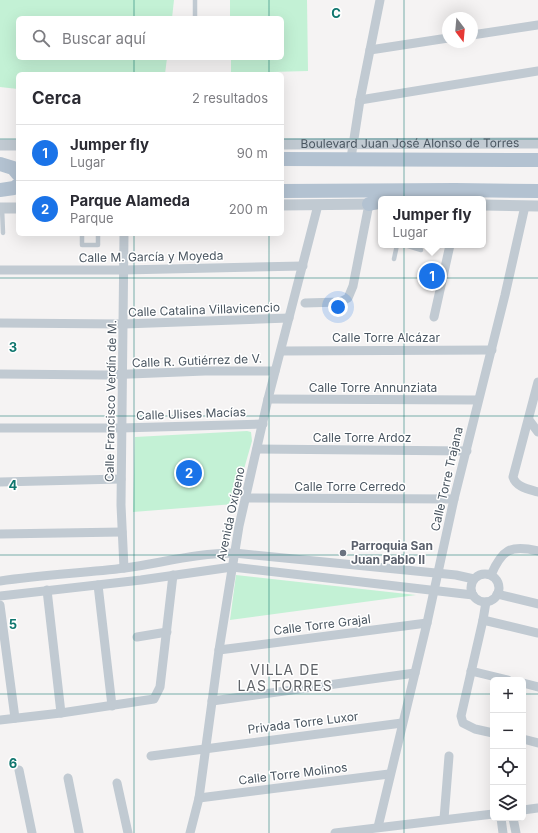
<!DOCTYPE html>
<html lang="es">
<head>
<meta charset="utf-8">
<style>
  body { margin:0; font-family:Inter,sans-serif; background:#f7f7f7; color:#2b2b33 }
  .controls { position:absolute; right:12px; bottom:12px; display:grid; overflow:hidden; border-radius:6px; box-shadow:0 4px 16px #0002 }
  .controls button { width:36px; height:36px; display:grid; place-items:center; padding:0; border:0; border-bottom:1px solid #e1e1e2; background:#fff; color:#2b2b33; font:20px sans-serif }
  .compass { position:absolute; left:442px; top:12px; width:36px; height:36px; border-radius:50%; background:#fff; box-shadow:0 4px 16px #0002; rotate:164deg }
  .you { position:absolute; left:338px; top:307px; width:14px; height:14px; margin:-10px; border:3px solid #fff; border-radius:50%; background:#1a73e8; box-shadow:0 0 0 6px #1a73e833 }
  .badge { display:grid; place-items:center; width:26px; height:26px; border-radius:50%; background:#1a73e8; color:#fff; font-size:13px; font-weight:700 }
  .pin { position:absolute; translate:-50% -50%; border:2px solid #fff; box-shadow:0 1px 4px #0006 }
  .popup { position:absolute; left:378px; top:196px; width:108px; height:52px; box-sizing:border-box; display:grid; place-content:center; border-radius:6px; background:#fff; filter:drop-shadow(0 1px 3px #0005); font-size:13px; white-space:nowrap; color:#7c7c81 }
  .popup b { font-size:15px; color:#2b2b33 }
  .popup::after { content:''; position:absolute; left:50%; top:100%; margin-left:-8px; border:8px solid transparent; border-top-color:#fff }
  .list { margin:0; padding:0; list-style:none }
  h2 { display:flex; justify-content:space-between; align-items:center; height:52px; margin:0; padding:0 16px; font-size:17px }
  h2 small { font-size:13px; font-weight:400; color:#7c7c81 }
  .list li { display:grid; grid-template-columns:26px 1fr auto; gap:12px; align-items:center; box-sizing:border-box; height:56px; padding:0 16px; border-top:1px solid #e1e1e2 }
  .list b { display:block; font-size:15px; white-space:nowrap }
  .list p { margin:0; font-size:13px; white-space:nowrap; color:#7c7c81 }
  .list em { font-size:13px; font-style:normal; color:#7c7c81 }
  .icon { flex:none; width:22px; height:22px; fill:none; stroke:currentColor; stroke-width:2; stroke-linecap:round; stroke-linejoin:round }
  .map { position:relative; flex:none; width:538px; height:833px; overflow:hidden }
  .search { position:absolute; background:#fff; box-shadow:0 4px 16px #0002; left:16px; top:16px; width:268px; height:44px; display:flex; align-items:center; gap:10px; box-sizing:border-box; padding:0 14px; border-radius:6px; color:#7c7c81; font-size:15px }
  .panel { position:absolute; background:#fff; box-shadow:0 4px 16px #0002; left:16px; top:72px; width:268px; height:164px; border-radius:6px }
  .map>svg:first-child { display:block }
</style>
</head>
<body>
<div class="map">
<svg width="538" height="833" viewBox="0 0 538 833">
  <rect width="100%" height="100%" fill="#f5f3f3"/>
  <g fill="#c3f1d5">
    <polygon points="0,0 174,0 172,18 18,18 18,58 167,58 165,74 18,74 18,89 0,87"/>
    <polygon points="230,0 307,0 308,71 231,73 231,58 282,58 282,18 230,18"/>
    <polygon points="247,431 251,432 252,441 234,504 133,512 135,437"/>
    <polygon points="236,575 416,595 230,620"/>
  </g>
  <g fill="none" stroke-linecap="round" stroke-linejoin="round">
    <g stroke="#c1cad2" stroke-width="4.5">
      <polyline points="195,18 195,0"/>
      <polyline points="2,208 3,233"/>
      <polyline points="82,234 82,245 98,245 98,234"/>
      <polyline points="405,245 421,250"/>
      <polyline points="394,259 397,245"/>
    </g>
    <g stroke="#c1cad2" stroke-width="9">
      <polyline points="472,35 538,25"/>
      <polyline points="370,50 448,38"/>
      <polyline points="360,100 538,71"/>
      <polyline points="351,158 360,100 380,0"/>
      <polyline points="0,270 124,270 303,266"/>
      <polyline points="305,303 340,302 348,298 353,286 369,204"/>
      <polyline points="434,317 450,245"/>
      <polyline points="0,323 124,324 289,318"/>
      <polyline points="281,351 492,350"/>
      <polyline points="0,374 105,375 205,371 275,371"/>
      <path d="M538,382L513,477C516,487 528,489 538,492"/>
      <polyline points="268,399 478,400"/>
      <polyline points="529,420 538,432"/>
      <polyline points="0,428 121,428 263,424"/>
      <polyline points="257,449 467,451"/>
      <polyline points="0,482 121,479"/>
      <polyline points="247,498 454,499"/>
      <polyline points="0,534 122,532"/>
      <polyline points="124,568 121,505 124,234"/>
      <circle cx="485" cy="588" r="14"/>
      <path d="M491,575C502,550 510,544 538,551"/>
      <path d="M0,581C42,575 83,573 125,568C161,563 198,553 234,553L456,575L474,579"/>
      <polyline points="98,585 112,706"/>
      <polyline points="47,590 61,713"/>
      <polyline points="497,594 538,604"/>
      <polyline points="0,596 141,580 232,567 473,595"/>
      <polyline points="486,602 483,620 461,716 463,723 475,729 493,733"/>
      <polyline points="0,605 15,718"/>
      <polyline points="483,620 538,633"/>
      <polyline points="137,637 167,632"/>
      <polyline points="219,650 427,623"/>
      <polyline points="471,671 508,680"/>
      <polyline points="523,683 538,687"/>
      <polyline points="212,701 415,673"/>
      <polyline points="0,720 61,713 154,699 160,687 173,575"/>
      <polyline points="523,739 538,743"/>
      <polyline points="151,756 402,723"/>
      <polyline points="19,770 32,833"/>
      <polyline points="68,778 79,833"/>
      <polyline points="117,783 128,833"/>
      <polyline points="199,798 389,774"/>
      <polyline points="523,810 538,808"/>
      <polyline points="501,818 503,833"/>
      <polyline points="513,818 516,833"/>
      <polyline points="444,819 449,756"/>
      <polyline points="378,827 427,623 454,499 505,295 525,206"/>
      <polyline points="190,833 199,798 219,650 239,526 268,399 318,205"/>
      <polyline points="335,833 493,814"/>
    </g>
    <g stroke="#c1cad2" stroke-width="11">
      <path id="s1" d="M282,144L538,143"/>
      <polyline points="0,145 18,145"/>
      <polyline points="282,205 377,204"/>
      <polyline points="483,205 538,206"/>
      <polyline points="0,208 18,208"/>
    </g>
    <g stroke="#b3c2d1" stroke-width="14">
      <polyline points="282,159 538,160"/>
      <polyline points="0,164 13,168 18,174"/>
      <polyline points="0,190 14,188 18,185"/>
      <polyline points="282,191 455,190 538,191"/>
      <polyline points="369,204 381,201"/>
    </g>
  </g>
  <path fill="none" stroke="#0f766e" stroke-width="1" stroke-opacity="0.55" d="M134,0V18M269,0V18M404,0V833M134,58V74M269,58V74M0,139H18M282,139H538M134,234V833M269,234V833M0,278H538M0,416H538M0,555H538M0,694H493M523,694H538"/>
  <circle fill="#6b7280" stroke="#fff" stroke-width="1.5" cx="343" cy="553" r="4"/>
  <g text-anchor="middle" stroke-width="3" stroke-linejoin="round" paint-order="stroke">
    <g font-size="12" fill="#4a5661" stroke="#fff">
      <text dy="4" stroke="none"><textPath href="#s1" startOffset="128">Boulevard Juan José Alonso de Torres</textPath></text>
      <text transform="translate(151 257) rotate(-1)" y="4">Calle M. García y Moyeda</text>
      <text transform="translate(204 310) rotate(-2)" y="4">Calle Catalina Villavicencio</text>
      <text x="386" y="342">Calle Torre Alcázar</text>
      <text transform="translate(197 361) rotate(-2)" y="4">Calle R. Gutiérrez de V.</text>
      <text x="373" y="392">Calle Torre Annunziata</text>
      <text transform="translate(111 401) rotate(-89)" y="4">Calle Francisco Verdín de M.</text>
      <text transform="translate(191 414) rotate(-2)" y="4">Calle Ulises Macías</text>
      <text x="362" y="442">Calle Torre Ardoz</text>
      <text transform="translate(447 479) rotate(-77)" y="4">Calle Torre Trajana</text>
      <text x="350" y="491">Calle Torre Cerredo</text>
      <text transform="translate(231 514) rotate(-78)" y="4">Avenida Oxígeno</text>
      <text transform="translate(322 625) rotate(-7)" y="4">Calle Torre Grajal</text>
      <text transform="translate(303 723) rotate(-7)" y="4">Privada Torre Luxor</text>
      <text transform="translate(293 774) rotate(-7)" y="4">Calle Torre Molinos</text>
    </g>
    <g font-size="12" font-weight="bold" fill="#5b616d" stroke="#fff" text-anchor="start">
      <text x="351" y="550">Parroquia San<tspan x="351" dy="14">Juan Pablo II</tspan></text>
    </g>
    <g font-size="14" letter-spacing="1" fill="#5f6368" stroke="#fff">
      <text x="285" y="675">VILLA DE<tspan x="285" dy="16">LAS TORRES</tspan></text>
    </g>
  </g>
  <g font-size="13" text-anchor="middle" font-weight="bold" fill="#0f766e" stroke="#fff" stroke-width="3" stroke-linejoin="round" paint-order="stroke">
    <text x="336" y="18">C</text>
    <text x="13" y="352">3</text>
    <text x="13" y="490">4</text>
    <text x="13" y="629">5</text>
    <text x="13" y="768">6</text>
  </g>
</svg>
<div class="controls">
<button>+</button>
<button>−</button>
<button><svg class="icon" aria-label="locate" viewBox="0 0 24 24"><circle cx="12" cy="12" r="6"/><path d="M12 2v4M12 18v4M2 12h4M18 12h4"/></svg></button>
<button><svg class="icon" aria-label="layers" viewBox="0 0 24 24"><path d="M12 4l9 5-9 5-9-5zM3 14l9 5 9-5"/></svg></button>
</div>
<svg class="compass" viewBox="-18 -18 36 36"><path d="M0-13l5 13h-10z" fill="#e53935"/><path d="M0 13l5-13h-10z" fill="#7c7c81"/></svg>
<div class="you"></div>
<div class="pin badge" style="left:432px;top:276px">1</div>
<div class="popup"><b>Jumper fly</b>Lugar</div>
<div class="pin badge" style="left:189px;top:473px">2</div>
<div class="search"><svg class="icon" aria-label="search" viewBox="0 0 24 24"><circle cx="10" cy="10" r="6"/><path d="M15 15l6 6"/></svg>Buscar aquí</div>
<section class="panel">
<h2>Cerca<small>2 resultados</small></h2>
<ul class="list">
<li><span class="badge">1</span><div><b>Jumper fly</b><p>Lugar</p></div><em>90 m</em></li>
<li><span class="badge">2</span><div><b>Parque Alameda</b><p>Parque</p></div><em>200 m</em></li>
</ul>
</section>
</div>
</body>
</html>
